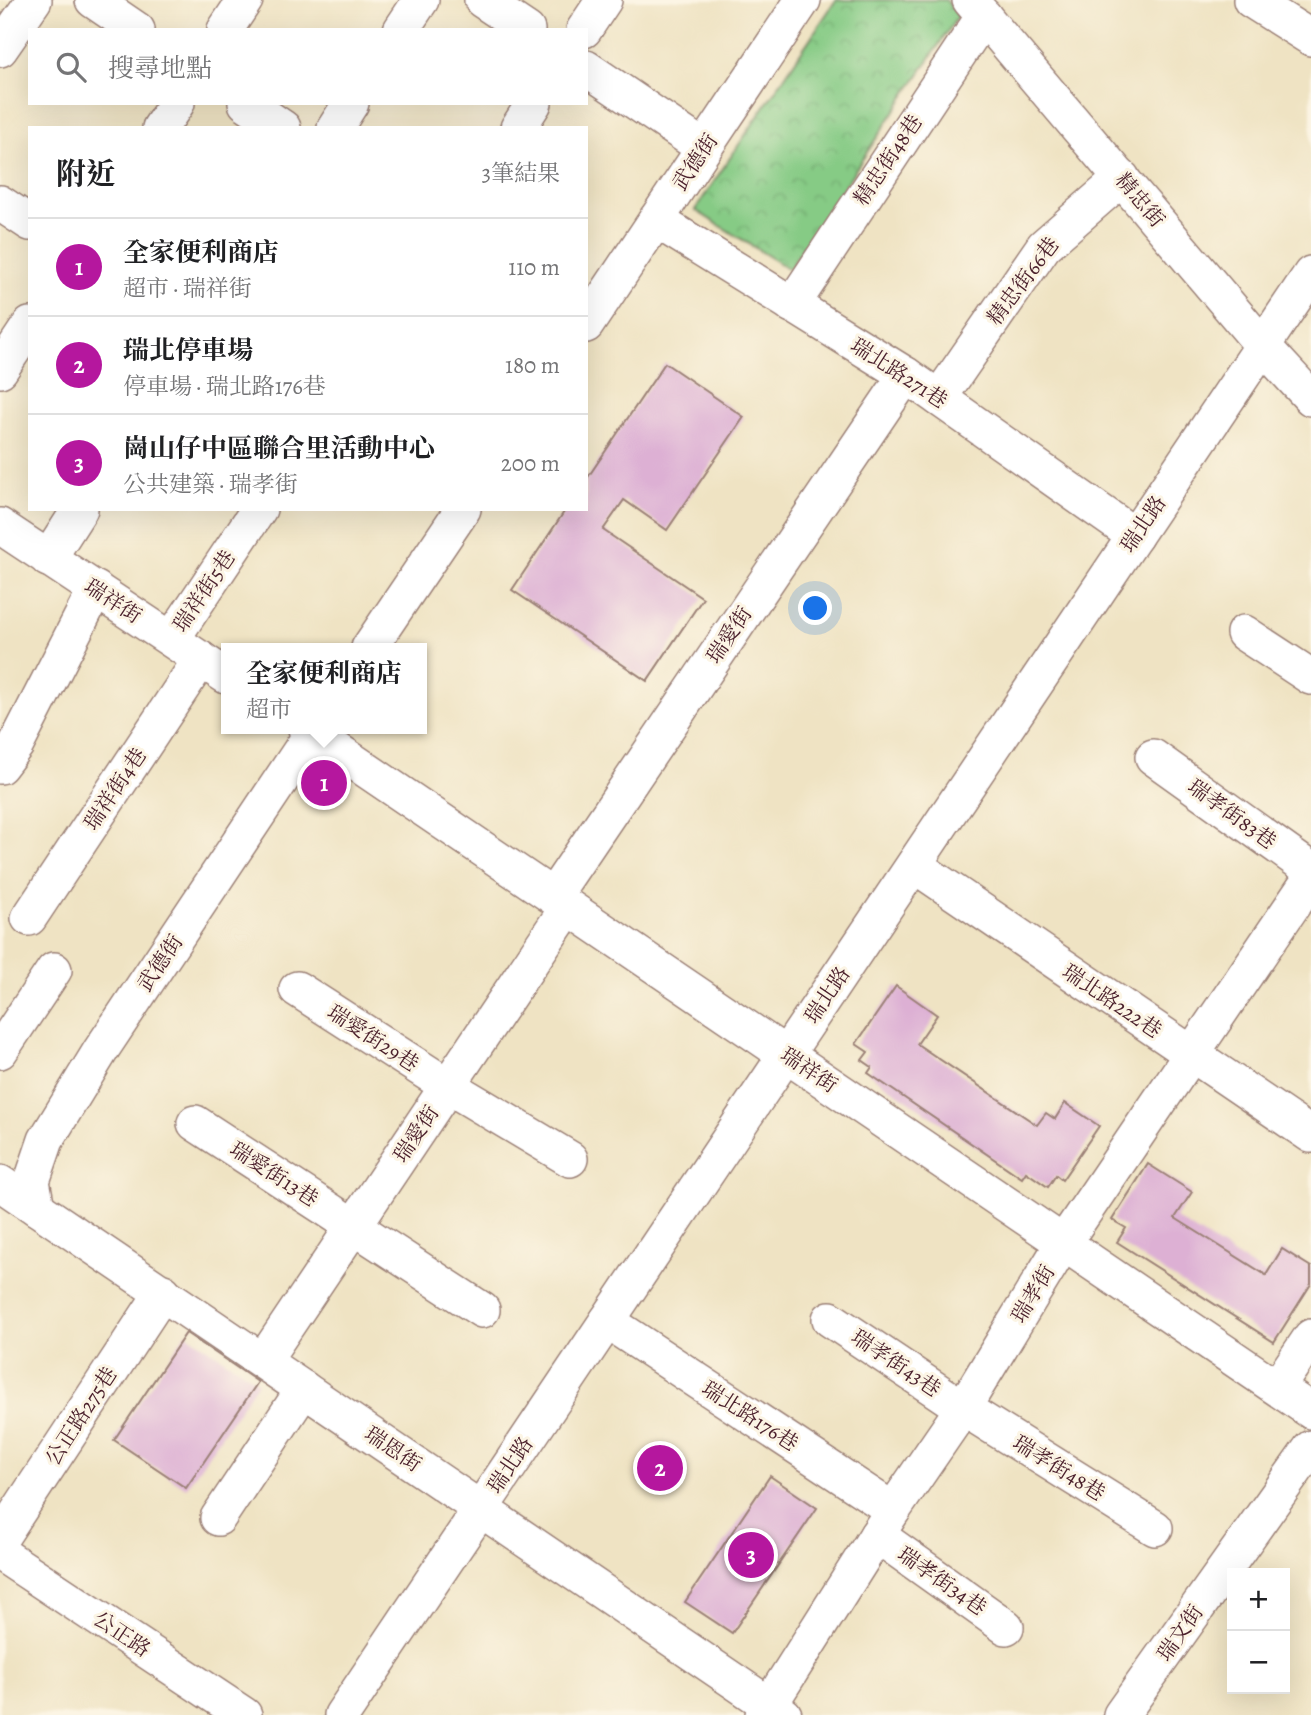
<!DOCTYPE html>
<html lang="zh-TW">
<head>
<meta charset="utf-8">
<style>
  body { margin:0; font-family:Alegreya,"Noto Serif TC",serif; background:#f6f6f6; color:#202124 }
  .controls { position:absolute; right:21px; bottom:21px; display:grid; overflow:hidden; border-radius:0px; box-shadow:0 7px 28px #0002 }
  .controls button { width:63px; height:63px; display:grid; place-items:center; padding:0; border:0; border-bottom:2px solid #e0e0e0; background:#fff; color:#202124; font:35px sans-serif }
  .you { position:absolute; left:816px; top:609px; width:24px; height:24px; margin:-18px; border:5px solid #fff; border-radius:50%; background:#1a73e8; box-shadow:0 0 0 10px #1a73e833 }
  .badge { display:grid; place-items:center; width:46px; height:46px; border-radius:50%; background:#b5179e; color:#fff; font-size:23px; font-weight:700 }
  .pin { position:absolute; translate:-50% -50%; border:4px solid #fff; box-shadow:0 2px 7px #0006 }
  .popup { position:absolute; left:221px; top:643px; width:206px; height:91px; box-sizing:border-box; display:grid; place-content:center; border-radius:0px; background:#fff; filter:drop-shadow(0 2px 5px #0005); font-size:23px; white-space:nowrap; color:#757577 }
  .popup b { font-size:26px; color:#202124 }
  .popup::after { content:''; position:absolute; left:50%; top:100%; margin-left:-14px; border:14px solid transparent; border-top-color:#fff }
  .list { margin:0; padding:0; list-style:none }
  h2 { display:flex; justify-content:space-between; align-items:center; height:91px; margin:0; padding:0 28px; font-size:30px }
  h2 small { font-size:23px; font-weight:400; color:#757577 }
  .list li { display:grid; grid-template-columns:46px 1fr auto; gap:21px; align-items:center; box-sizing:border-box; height:98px; padding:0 28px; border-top:2px solid #e0e0e0 }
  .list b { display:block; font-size:26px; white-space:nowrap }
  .list p { margin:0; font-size:23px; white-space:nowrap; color:#757577 }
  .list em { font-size:23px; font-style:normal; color:#757577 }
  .icon { flex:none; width:38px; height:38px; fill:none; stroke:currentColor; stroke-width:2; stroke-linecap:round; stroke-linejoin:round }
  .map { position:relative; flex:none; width:1311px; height:1715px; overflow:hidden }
  .search { position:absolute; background:#fff; box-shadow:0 7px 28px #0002; left:28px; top:28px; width:560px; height:77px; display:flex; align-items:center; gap:18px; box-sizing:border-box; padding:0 24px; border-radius:0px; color:#757577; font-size:26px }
  .panel { position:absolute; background:#fff; box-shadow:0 7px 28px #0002; left:28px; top:126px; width:560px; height:385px; border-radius:0px }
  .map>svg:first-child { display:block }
</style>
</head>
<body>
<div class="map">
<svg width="1311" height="1715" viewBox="0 0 1311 1715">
  <defs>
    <pattern id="park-crowns" width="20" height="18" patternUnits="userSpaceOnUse" patternTransform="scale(1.75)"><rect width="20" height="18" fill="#86cb85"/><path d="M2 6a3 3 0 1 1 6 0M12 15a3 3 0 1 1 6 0" fill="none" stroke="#75ae73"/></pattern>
  </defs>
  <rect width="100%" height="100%" fill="#fcf5e5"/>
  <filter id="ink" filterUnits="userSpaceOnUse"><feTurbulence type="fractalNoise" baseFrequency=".0143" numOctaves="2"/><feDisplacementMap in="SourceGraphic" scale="14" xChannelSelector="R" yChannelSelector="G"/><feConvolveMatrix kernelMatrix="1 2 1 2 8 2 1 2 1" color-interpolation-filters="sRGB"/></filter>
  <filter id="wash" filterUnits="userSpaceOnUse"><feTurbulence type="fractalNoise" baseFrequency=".00686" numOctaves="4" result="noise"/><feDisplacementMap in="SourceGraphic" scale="28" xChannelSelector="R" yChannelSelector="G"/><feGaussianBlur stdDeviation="1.57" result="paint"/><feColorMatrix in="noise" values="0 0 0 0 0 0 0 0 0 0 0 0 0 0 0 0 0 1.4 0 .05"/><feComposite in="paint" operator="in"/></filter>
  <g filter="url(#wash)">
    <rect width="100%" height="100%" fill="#efe3c3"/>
    <polygon fill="url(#park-crowns)" stroke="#687558" stroke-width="2" points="836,0 946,0 958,16 789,269 695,210"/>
    <g id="blocks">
      <g fill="#ddb0d4">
        <polygon points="665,363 744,417 667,530 624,500 603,530 703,598 647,681 512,590 566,509 586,509 586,480"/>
        <polygon points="896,986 937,1015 917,1044 1037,1125 1046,1113 1055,1119 1065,1103 1099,1126 1062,1180 1056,1175 1048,1187 1026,1172 1022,1178 868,1073 872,1067 862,1060 868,1052 856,1044"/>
        <polygon points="1148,1164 1192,1192 1175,1218 1266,1275 1282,1249 1311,1267 1311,1284 1274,1342 1117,1242 1126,1228 1112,1220"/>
        <polygon points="186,1333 258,1382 186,1488 114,1440"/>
        <polygon points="770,1476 817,1508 732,1633 685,1602"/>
      </g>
    </g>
  </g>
  <g filter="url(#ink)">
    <use href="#blocks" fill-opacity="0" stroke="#9c8177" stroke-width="2"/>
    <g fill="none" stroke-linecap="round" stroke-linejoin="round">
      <defs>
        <g id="minor">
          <polyline points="93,0 137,30"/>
          <polyline points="482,0 527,30"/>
          <polyline points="970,0 1263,346 1311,398"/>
          <polyline points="1251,0 1311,38"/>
          <polyline points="225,30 245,0"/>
          <polyline points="401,30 421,0"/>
          <polyline points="584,30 604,0"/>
          <polyline points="0,49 34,0"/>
          <polyline points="586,68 704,148"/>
          <polyline points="246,103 283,128"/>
          <polyline points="160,128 177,103"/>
          <polyline points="335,128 351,103"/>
          <polyline points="518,128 534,103"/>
          <polyline points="0,203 30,223"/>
          <polyline points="656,220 906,375 1135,536"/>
          <polyline points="792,305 984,16"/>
          <polyline points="586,325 803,0"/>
          <polyline points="0,370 30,325"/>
          <polyline points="939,398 1044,246 1122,178"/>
          <polyline points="0,526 226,676"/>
          <polyline points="48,559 80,509"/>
          <polyline points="1244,633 1311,677"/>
          <polyline points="172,639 259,509"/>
          <polyline points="369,648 463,509"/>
          <polyline points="306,729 1311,1411"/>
          <polyline points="1153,757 1311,870"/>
          <polyline points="0,766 16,745 96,589"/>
          <polyline points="914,865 1311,1135"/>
          <polyline points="553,896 906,375"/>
          <polyline points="29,918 201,659"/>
          <polyline points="297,989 448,1086 570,1159"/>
          <polyline points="0,1051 54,970"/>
          <polyline points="195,1123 482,1310"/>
          <polyline points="0,1183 784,1715"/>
          <polyline points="37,1208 32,1181 46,1140 101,1050 315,729"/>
          <polyline points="830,1319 963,1408 1155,1528"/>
          <polyline points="607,1321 893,1510"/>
          <polyline points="263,1361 568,907"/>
          <polyline points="1278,1386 1311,1337"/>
          <polyline points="218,1518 304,1389"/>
          <polyline points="877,1535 1006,1627"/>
          <polyline points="0,1539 163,1292"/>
          <polyline points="0,1553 244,1715"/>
          <polyline points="342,1715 1311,274"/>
          <polyline points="763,1715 893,1510 963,1408 1064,1242 1311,878"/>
          <polyline points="1121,1715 1311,1448"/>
        </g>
      </defs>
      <use href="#minor" stroke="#9c8177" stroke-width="38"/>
      <use href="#minor" stroke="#fff" stroke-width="35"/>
    </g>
  </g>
  <g text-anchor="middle" stroke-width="6" stroke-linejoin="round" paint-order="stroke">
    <g font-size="21" fill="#4a1f2b" stroke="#fcf5e5">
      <text transform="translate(888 160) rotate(-56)" y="7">精忠街48巷</text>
      <text transform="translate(695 162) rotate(-56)" y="7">武德街</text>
      <text transform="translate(1140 200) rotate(50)" y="7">精忠街</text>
      <text transform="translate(1023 281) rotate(-53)" y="7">精忠街66巷</text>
      <text transform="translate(899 373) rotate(33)" y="7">瑞北路271巷</text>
      <text transform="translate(1143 524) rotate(-56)" y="7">瑞北路</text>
      <text transform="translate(204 591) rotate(-56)" y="7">瑞祥街5巷</text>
      <text transform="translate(113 601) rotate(33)" y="7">瑞祥街</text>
      <text transform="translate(729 635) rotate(-56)" y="7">瑞愛街</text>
      <text transform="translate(115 789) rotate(-56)" y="7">瑞祥街4巷</text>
      <text transform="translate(1232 814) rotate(36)" y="7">瑞孝街83巷</text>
      <text transform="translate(160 963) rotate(-56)" y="7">武德街</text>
      <text transform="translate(827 995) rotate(-56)" y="7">瑞北路</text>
      <text transform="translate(1112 1001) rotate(34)" y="7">瑞北路222巷</text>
      <text transform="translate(373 1038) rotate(33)" y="7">瑞愛街29巷</text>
      <text transform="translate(809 1070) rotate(34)" y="7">瑞祥街</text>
      <text transform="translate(416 1134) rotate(-56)" y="7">瑞愛街</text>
      <text transform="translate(274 1174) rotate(33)" y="7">瑞愛街13巷</text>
      <text transform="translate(1033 1294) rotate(-59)" y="7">瑞孝街</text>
      <text transform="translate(896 1363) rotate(34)" y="7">瑞孝街43巷</text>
      <text transform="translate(81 1416) rotate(-57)" y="7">公正路275巷</text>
      <text transform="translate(750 1416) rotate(33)" y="7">瑞北路176巷</text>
      <text transform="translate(393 1449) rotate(34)" y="7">瑞恩街</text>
      <text transform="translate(510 1465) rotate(-56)" y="7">瑞北路</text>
      <text transform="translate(1059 1468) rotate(32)" y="7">瑞孝街48巷</text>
      <text transform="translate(942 1581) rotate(35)" y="7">瑞孝街34巷</text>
      <text transform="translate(1180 1633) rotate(-55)" y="7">瑞文街</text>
      <text transform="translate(122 1634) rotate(34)" y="7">公正路</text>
    </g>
  </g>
</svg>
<div class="controls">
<button>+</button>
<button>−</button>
</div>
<div class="you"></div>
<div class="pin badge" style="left:324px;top:783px">1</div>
<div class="popup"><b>全家便利商店</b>超市</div>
<div class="pin badge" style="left:660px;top:1468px">2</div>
<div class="pin badge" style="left:751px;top:1555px">3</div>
<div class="search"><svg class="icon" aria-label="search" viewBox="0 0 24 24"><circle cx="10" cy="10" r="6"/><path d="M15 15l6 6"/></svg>搜尋地點</div>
<section class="panel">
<h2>附近<small>3筆結果</small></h2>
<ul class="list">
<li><span class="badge">1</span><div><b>全家便利商店</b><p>超市 · 瑞祥街</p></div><em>110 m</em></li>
<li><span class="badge">2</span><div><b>瑞北停車場</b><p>停車場 · 瑞北路176巷</p></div><em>180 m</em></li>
<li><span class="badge">3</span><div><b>崗山仔中區聯合里活動中心</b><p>公共建築 · 瑞孝街</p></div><em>200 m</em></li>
</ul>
</section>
</div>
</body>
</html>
